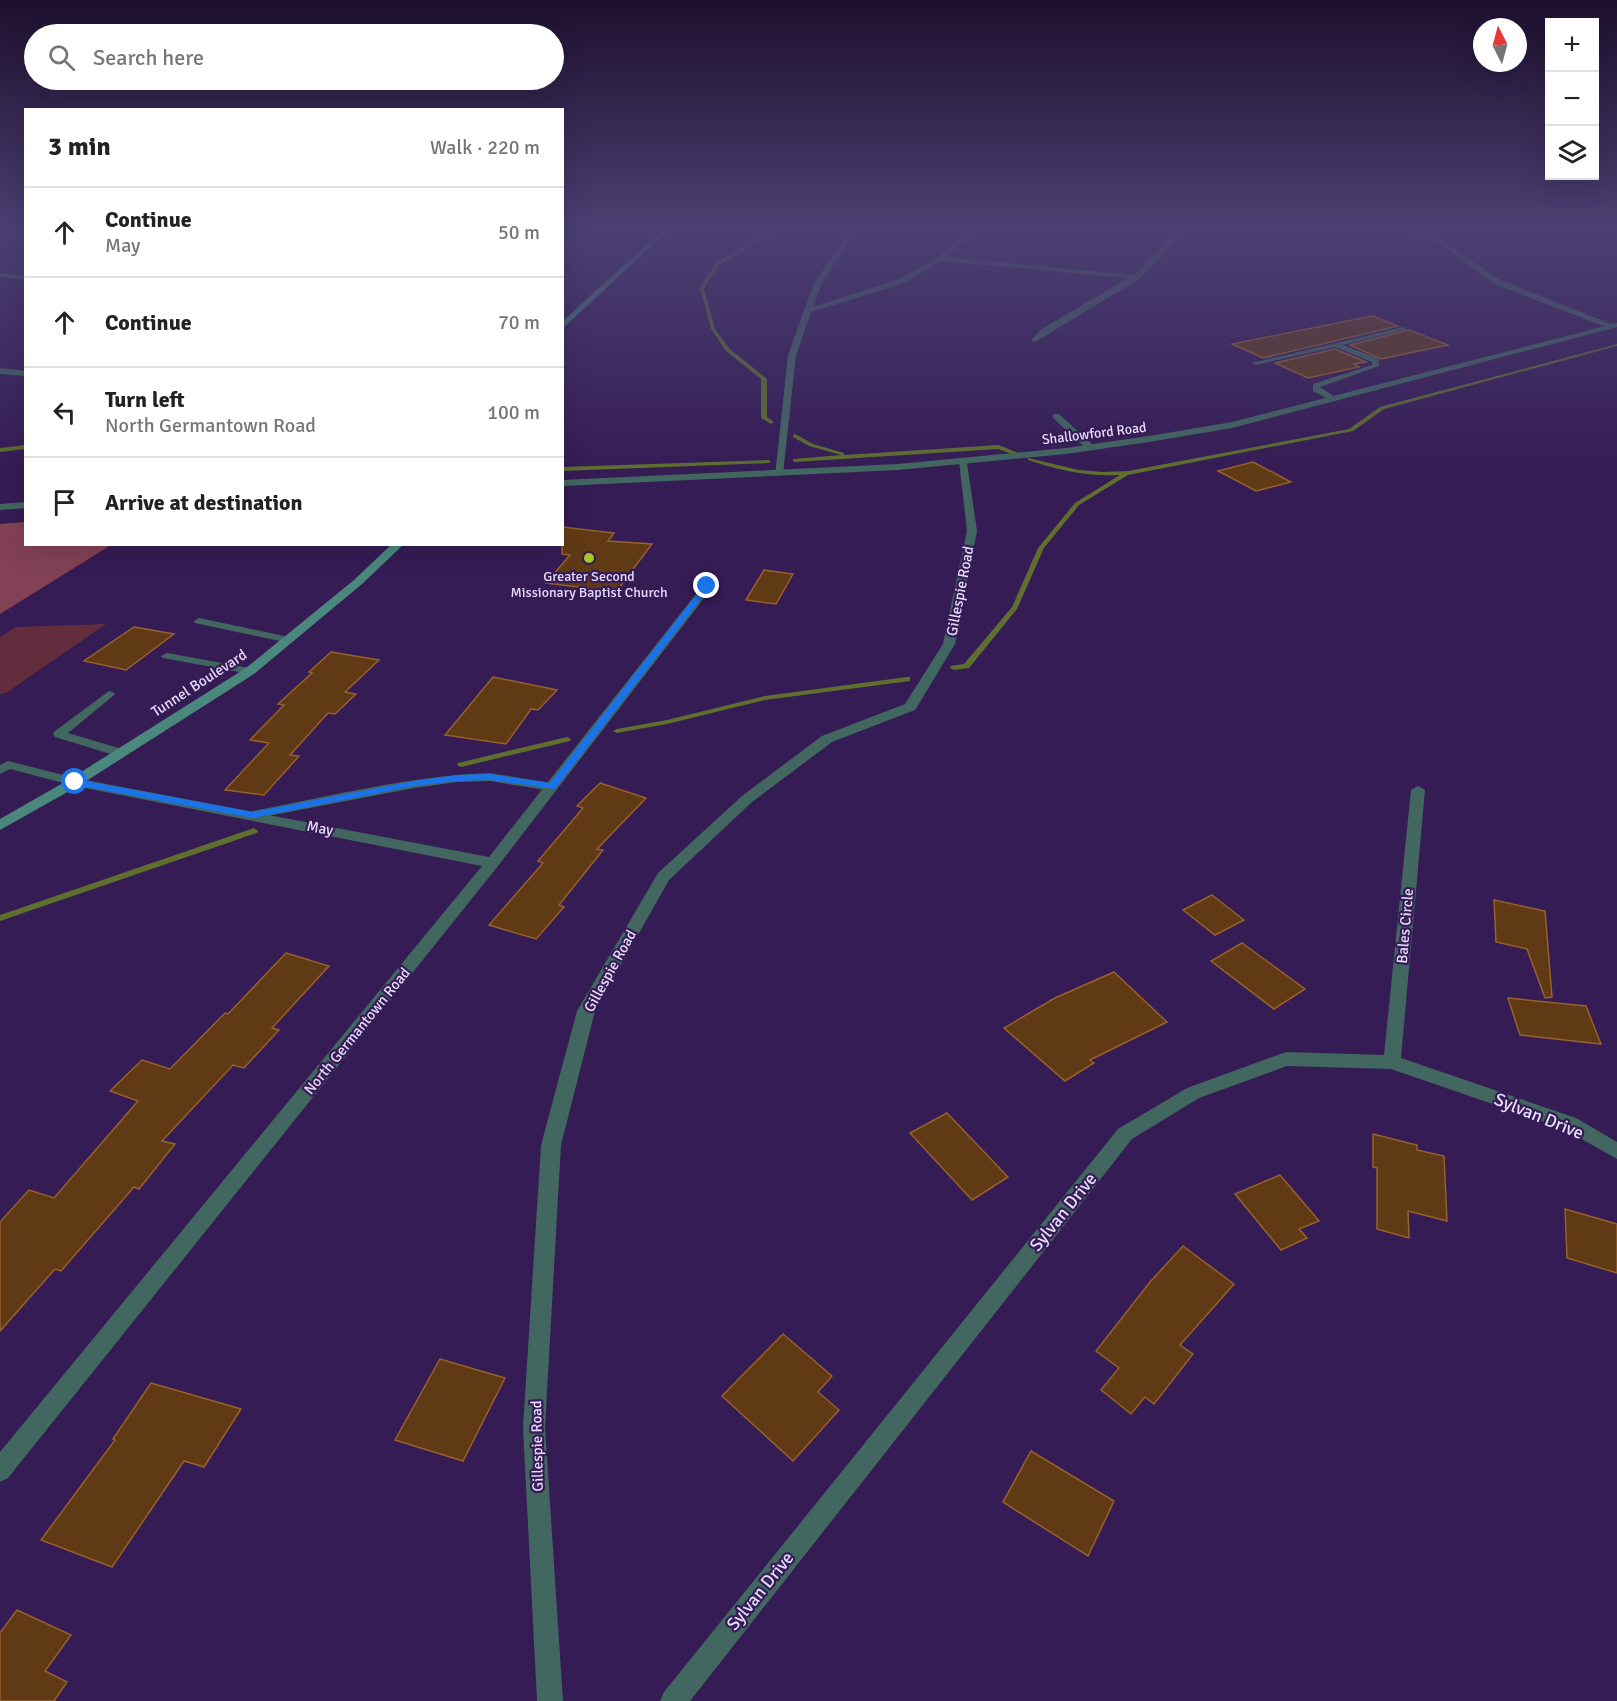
<!DOCTYPE html>
<html lang="en">
<head>
<meta charset="utf-8">
<style>
  body { margin:0; font-family:Signika,sans-serif; background:#f6f6f6; color:#222 }
  .controls { position:absolute; right:18px; top:18px; display:grid; overflow:hidden; border-radius:0px; box-shadow:0 6px 24px #0002 }
  .controls button { width:54px; height:54px; display:grid; place-items:center; padding:0; border:0; border-bottom:2px solid #e0e0e0; background:#fff; color:#222; font:30px sans-serif }
  .compass { position:absolute; left:1473px; top:18px; width:54px; height:54px; border-radius:50%; background:#fff; box-shadow:0 6px 24px #0002; rotate:354deg }
  .stop { position:absolute; width:18px; height:18px; margin:-14px; border:4px solid #1a73e8; border-radius:50%; background:#fff }
  .stop.end { background:#1a73e8; border-color:#fff; box-shadow:0 2px 6px #0008 }
  .list { margin:0; padding:0; list-style:none }
  h2 { display:flex; justify-content:space-between; align-items:center; height:78px; margin:0; padding:0 24px; font-size:26px }
  h2 small { font-size:20px; font-weight:400; color:#767676 }
  .list li { display:grid; grid-template-columns:39px 1fr auto; gap:18px; align-items:center; box-sizing:border-box; height:90px; padding:0 24px; border-top:2px solid #e0e0e0 }
  .list b { display:block; font-size:22px; white-space:nowrap }
  .list p { margin:0; font-size:20px; white-space:nowrap; color:#767676 }
  .list em { font-size:20px; font-style:normal; color:#767676 }
  .icon { flex:none; width:33px; height:33px; fill:none; stroke:currentColor; stroke-width:2; stroke-linecap:round; stroke-linejoin:round }
  .map { position:relative; flex:none; width:1617px; height:1701px; overflow:hidden }
  .search { position:absolute; background:#fff; box-shadow:0 6px 24px #0002; left:24px; top:24px; width:540px; height:66px; display:flex; align-items:center; gap:15px; box-sizing:border-box; padding:0 21px; border-radius:33px; color:#767676; font-size:22px }
  .panel { position:absolute; background:#fff; box-shadow:0 6px 24px #0002; left:24px; top:108px; width:540px; height:438px; border-radius:0px }
  .map>svg:first-child { display:block }
</style>
</head>
<body>
<div class="map">
<svg width="1617" height="1701" viewBox="0 0 1617 1701">
  <rect width="100%" height="100%" fill="#351c54"/>
  <polygon fill="#642d3e" points="106,624 6,693 0,694 0,637 16,627"/>
  <polygon fill="#824155" points="25,522 26,544 111,545 0,614 0,524"/>
  <g fill="none" stroke-linecap="round" stroke-linejoin="round">
    <g fill="#5e6f2e" fill-rule="evenodd">
      <polygon points="769,231 774,231 718,266 704,288 715,329 730,349 767,379 767,417 774,422 771,424 761,418 761,379 726,351 711,329 700,288 715,264"/>
      <path d="M1617,344V346L1384,409L1353,431L1128,475L1079,505L1044,548L1017,609L969,668L954,670L950,668L951,666L964,664L1012,607L1038,548L1075,503L1120,475C1088,477 1058,470 1028,460V458L1079,470L1103,472L1128,471L1349,429L1380,407Z"/>
      <polygon points="795,434 813,444 844,453 844,455 999,445 1018,453 1015,455 998,449 795,462 793,461 793,459 841,455 809,446 793,437 793,435"/>
      <polygon points="26,445 26,449 0,452 0,448"/>
      <polygon points="768,460 770,461 770,463 562,471 562,467"/>
      <polygon points="907,677 910,677 910,681 765,700 667,724 617,733 613,731 617,729 667,720 765,696"/>
      <polygon points="567,737 571,739 570,741 461,767 457,765 458,763"/>
      <polygon points="254,828 258,831 257,833 0,921 0,915"/>
    </g>
  </g>
  <g fill="#603a15" stroke="#97612c" stroke-width="1.5">
    <polygon points="1372,316 1398,326 1263,358 1232,344"/>
    <polygon points="1409,330 1448,345 1381,359 1350,345"/>
    <polygon points="1335,349 1366,362 1354,364 1359,367 1354,368 1308,378 1275,363"/>
    <polygon points="1253,462 1291,482 1256,491 1218,471"/>
    <polygon points="562,527 614,533 608,541 652,544 616,592 546,583 570,555 562,554"/>
    <polygon points="764,570 793,574 776,604 746,600"/>
    <polygon points="134,627 174,634 126,670 84,661"/>
    <polygon points="331,652 379,660 345,692 356,694 335,714 328,713 290,755 299,756 264,795 225,790 269,743 250,740 284,705 278,704 312,673 309,672"/>
    <polygon points="493,677 557,690 538,710 531,709 506,744 445,735"/>
    <polygon points="600,783 646,798 597,849 603,850 559,905 564,907 536,939 489,925 543,863 538,861 583,808 577,806"/>
    <polygon points="1212,895 1244,920 1215,935 1183,910"/>
    <polygon points="1494,900 1545,911 1552,997 1545,998 1527,949 1496,942"/>
    <polygon points="1242,943 1305,989 1274,1009 1211,961"/>
    <polygon points="286,953 329,966 272,1028 279,1030 244,1068 233,1065 162,1141 175,1144 139,1189 134,1187 61,1271 55,1269 0,1331 0,1222 29,1190 54,1198 138,1101 110,1091 142,1060 170,1069 225,1013 228,1014"/>
    <polygon points="1114,972 1167,1022 1090,1060 1094,1063 1065,1081 1004,1028 1055,998"/>
    <polygon points="1508,998 1586,1006 1601,1044 1520,1035"/>
    <polygon points="947,1113 1008,1177 972,1200 910,1133"/>
    <polygon points="1373,1134 1417,1145 1417,1150 1444,1156 1447,1221 1408,1211 1409,1238 1377,1229 1377,1168 1373,1167"/>
    <polygon points="1280,1175 1319,1221 1299,1229 1307,1238 1281,1250 1235,1194"/>
    <polygon points="1565,1209 1617,1224 1617,1273 1567,1258"/>
    <polygon points="1183,1246 1234,1284 1180,1345 1193,1354 1154,1404 1145,1397 1131,1414 1101,1390 1119,1368 1096,1351 1150,1282"/>
    <polygon points="783,1334 832,1376 818,1392 839,1410 793,1461 722,1396"/>
    <polygon points="440,1359 505,1378 463,1461 395,1440"/>
    <polygon points="151,1383 241,1409 204,1467 184,1461 112,1567 41,1540 115,1440 113,1439"/>
    <polygon points="1031,1451 1114,1501 1088,1556 1003,1502"/>
    <polygon points="17,1610 71,1635 45,1671 67,1682 54,1701 0,1701 0,1633"/>
  </g>
  <g fill="none" stroke-linecap="round" stroke-linejoin="round">
    <g fill="#426760" fill-rule="evenodd">
      <polygon points="1403,327 1407,329 1405,330 1343,345 1379,359 1379,366 1320,387 1335,397 1336,399 1332,401 1313,391 1313,384 1372,365 1372,362 1335,347 1256,365 1252,363"/>
      <polygon points="1053,414 1059,414 1093,445 1093,449 1087,449 1053,418"/>
      <polygon points="199,618 289,637 294,640 289,643 195,623 194,621"/>
      <polygon points="167,653 250,668 256,671 250,674 163,658 161,656"/>
      <polygon points="109,691 113,692 115,694 113,696 68,733 125,750 127,753 125,756 117,756 55,737 53,734 55,731"/>
      <polygon points="8,761 79,779 81,782 75,786 10,769 0,774 0,765"/>
      <path d="M490,773L552,783L558,787L552,791L490,781L457,782L414,788L253,819L246,815L253,811C331,796 410,776 490,773Z"/>
    </g>
    <g fill="#426760" fill-rule="evenodd">
      <polygon points="850,231 856,231 822,283 813,307 899,279 937,258 970,231 977,231 945,257 1134,275 1178,231 1185,231 1139,279 1035,342 1031,340 1042,329 1128,278 940,261 905,283 811,312 796,355 783,474 775,476 788,355 814,283"/>
      <polygon points="1402,231 1412,231 1447,244 1500,280 1616,326 1609,328 1494,284 1443,246"/>
      <polygon points="0,273 26,276 26,280 0,277"/>
      <polygon points="0,368 26,371 26,376 0,374"/>
      <polygon points="959,461 967,463 977,531 955,644 917,707 915,710 832,742 752,802 669,880 595,1011 561,1145 545,1427 563,1701 537,1701 523,1427 541,1145 577,1011 658,873 742,796 822,736 905,704 943,644 967,531"/>
      <polygon points="707,584 711,585 711,589 498,866 8,1478 0,1482 0,1452 482,866 75,786 68,782 70,779 75,778 489,857 703,585"/>
      <polygon points="1418,786 1425,790 1401,1058 1576,1118 1617,1142 1617,1159 1562,1128 1391,1069 1287,1066 1199,1098 1132,1139 690,1701 660,1701 664,1692 1118,1129 1187,1088 1286,1052 1384,1055 1411,790"/>
    </g>
    <g fill="#426760" fill-rule="evenodd">
      <polygon points="1617,323 1617,327 1232,428 1149,442 1066,454 898,470 562,486 562,480 898,464 1066,448 1149,436 1232,422"/>
      <polygon points="26,502 26,508 0,510 0,504"/>
    </g>
    <g fill="#4a887d" fill-rule="evenodd">
      <polygon points="661,231 668,231 562,329 562,322"/>
      <polygon points="392,544 404,544 362,584 254,674 80,785 0,830 0,819 70,779 246,668 354,580"/>
    </g>
  </g>
  <linearGradient id="sky" x2="0" y2="1"><stop stop-color="#1d0f2e"/><stop offset="0.49" stop-color="#4b4072"/><stop offset="1" stop-color="#4b4072" stop-opacity="0"/></linearGradient>
  <rect width="1617" height="469" fill="url(#sky)"/>
  <polygon fill="#1a73e8" points="704,585 711,586 555,789 490,780 457,781 414,786 253,818 75,785 71,782 75,779 253,812 414,781 457,775 490,774 550,783"/>
  <circle fill="#a5c822" stroke="#351c54" stroke-width="2" cx="589" cy="558" r="6"/>
  <g text-anchor="middle" stroke-width="4.5" stroke-linejoin="round" paint-order="stroke">
    <g font-size="14" fill="#e7dbfe" stroke="#351c54">
      <text transform="translate(1094 433) rotate(-7)" y="5">Shallowford Road</text>
    </g>
    <g font-size="14" fill="#e7dbfe" stroke="#351c54">
      <text x="589" y="581">Greater Second<tspan x="589" dy="16">Missionary Baptist Church</tspan></text>
    </g>
    <g font-size="15" fill="#e7dbfe" stroke="#351c54">
      <text transform="translate(960 591) rotate(-79)" y="5">Gillespie Road</text>
      <text transform="translate(199 683) rotate(-33)" y="5">Tunnel Boulevard</text>
      <text transform="translate(320 828) rotate(11)" y="5">May</text>
      <text transform="translate(1405 926) rotate(-85)" y="5">Bales Circle</text>
      <text transform="translate(610 971) rotate(-61)" y="5">Gillespie Road</text>
      <text transform="translate(357 1031) rotate(-51)" y="5">North Germantown Road</text>
      <text transform="translate(537 1446) rotate(-91)" y="5">Gillespie Road</text>
    </g>
    <g font-size="18" fill="#e7dbfe" stroke="#351c54">
      <text transform="translate(1539 1116) rotate(22)" y="6">Sylvan Drive</text>
      <text transform="translate(1063 1212) rotate(-51)" y="6">Sylvan Drive</text>
      <text transform="translate(760 1591) rotate(-51)" y="6">Sylvan Drive</text>
    </g>
  </g>
</svg>
<div class="controls">
<button>+</button>
<button>−</button>
<button><svg class="icon" aria-label="layers" viewBox="0 0 24 24"><path d="M12 4l9 5-9 5-9-5zM3 14l9 5 9-5"/></svg></button>
</div>
<svg class="compass" viewBox="-18 -18 36 36"><path d="M0-13l5 13h-10z" fill="#e53935"/><path d="M0 13l5-13h-10z" fill="#767676"/></svg>
<div class="stop" style="left:75px;top:782px"></div>
<div class="stop end" style="left:707px;top:586px"></div>
<div class="search"><svg class="icon" aria-label="search" viewBox="0 0 24 24"><circle cx="10" cy="10" r="6"/><path d="M15 15l6 6"/></svg>Search here</div>
<section class="panel">
<h2>3 min<small>Walk · 220 m</small></h2>
<ul class="list">
<li><svg class="icon" aria-label="ahead" viewBox="0 0 24 24"><path d="M12 20V5M6 11l6-6 6 6"/></svg><div><b>Continue</b><p>May</p></div><em>50 m</em></li>
<li><svg class="icon" aria-label="ahead" viewBox="0 0 24 24"><path d="M12 20V5M6 11l6-6 6 6"/></svg><div><b>Continue</b></div><em>70 m</em></li>
<li><svg class="icon" aria-label="left" viewBox="0 0 24 24"><path d="M17 20v-9H6M10 6l-5 5 5 5"/></svg><div><b>Turn left</b><p>North Germantown Road</p></div><em>100 m</em></li>
<li><svg class="icon" aria-label="arrive" viewBox="0 0 24 24"><path d="M6 21V4h12l-3 4 3 4H6"/></svg><div><b>Arrive at destination</b></div></li>
</ul>
</section>
</div>
</body>
</html>
